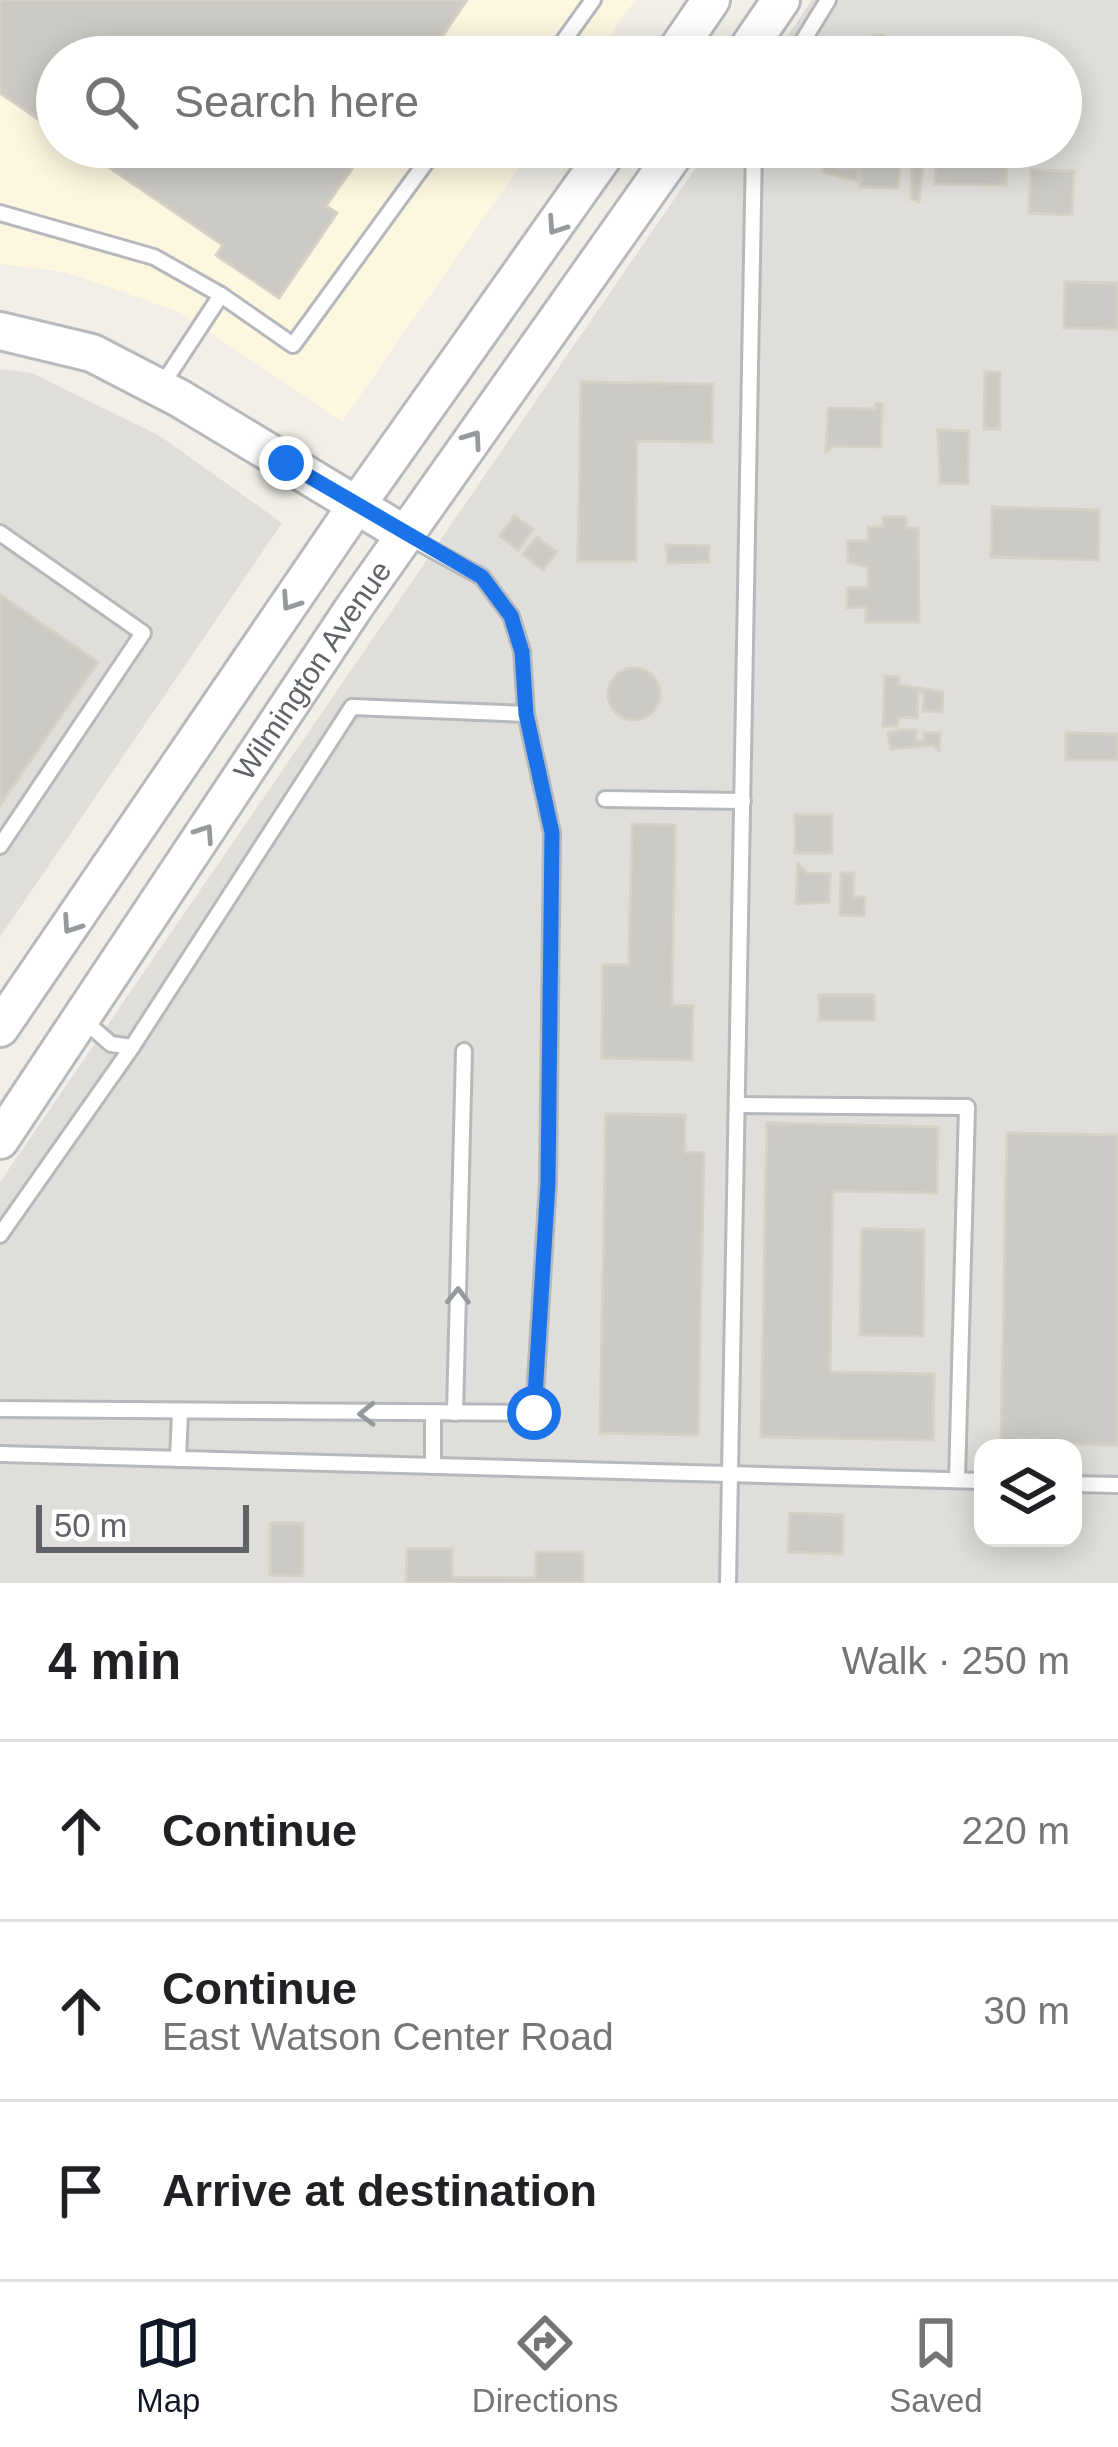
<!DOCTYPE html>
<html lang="en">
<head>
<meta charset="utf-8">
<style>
  body { margin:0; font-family:Helvetica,sans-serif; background:#f6f6f6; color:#202124 }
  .controls { position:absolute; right:36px; bottom:36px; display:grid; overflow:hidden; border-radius:24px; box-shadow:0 6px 30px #0003 }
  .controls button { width:108px; height:108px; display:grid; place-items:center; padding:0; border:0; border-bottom:3px solid #e0e0e0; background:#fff; color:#202124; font:60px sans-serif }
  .scale { position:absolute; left:36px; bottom:30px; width:213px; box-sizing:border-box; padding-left:12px; border:6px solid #5f6368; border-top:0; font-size:33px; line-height:42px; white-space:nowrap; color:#5f6368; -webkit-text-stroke:9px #fff; paint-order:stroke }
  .stop { position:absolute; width:36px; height:36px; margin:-27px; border:9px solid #1a73e8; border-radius:50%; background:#fff }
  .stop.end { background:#1a73e8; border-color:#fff; box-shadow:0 3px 12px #0008 }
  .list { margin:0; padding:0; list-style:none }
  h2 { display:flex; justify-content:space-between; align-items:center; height:156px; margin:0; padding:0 48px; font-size:51px }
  h2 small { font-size:39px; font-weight:400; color:#757577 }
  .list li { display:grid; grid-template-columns:78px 1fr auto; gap:36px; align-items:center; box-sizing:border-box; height:180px; padding:0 48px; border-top:3px solid #e0e0e0 }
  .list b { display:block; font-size:45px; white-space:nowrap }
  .list p { margin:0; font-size:39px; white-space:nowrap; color:#757577 }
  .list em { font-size:39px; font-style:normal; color:#757577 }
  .icon { flex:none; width:66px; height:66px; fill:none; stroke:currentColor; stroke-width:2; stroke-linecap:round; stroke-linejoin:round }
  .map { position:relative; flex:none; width:1118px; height:1583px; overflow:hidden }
  .search { position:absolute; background:#fff; box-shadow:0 6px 30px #0003; left:36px; right:36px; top:36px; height:132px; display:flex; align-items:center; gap:30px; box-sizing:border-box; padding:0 42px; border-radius:66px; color:#757577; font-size:45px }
  .sheet { height:696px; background:#fff }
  nav { display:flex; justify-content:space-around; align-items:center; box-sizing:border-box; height:168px; border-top:3px solid #e0e0e0; background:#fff; font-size:33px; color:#757577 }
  nav a { display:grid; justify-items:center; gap:6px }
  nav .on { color:#111827 }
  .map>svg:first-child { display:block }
</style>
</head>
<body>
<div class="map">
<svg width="1118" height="1583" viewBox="0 0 1118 1583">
  <rect width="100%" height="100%" fill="#f1efe8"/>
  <polygon fill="#fef7e0" points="0,0 635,0 595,57 57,57 57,147 533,147 342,422 180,312 65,272 0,264"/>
  <g fill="#e0deda" fill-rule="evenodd">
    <path d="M812,0H1118V1583H0V1182L710,147H1061V57H773ZM983,1448H1073V1538H983Z"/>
    <polygon points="0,369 32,373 160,436 282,523 0,937"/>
  </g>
  <g fill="#cccac5" stroke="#d6d1c6" stroke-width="3">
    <polygon points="0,0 467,0 428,57 57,57 57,132 0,93"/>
    <polygon points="873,35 883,35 882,45 904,45 903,57 855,57 855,42 873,42"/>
    <polygon points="79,147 367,147 326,206 337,213 279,298 216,255 223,245"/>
    <polygon points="823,151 840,151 840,168 858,168 858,181 823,172"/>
    <polygon points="936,152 1007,159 1006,185 935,184"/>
    <polygon points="860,153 900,154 898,188 860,187"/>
    <polygon points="919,154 924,158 919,202 911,199 912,157"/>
    <polygon points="1031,170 1074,171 1072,215 1029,213"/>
    <polygon points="1065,282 1118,283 1118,329 1064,328"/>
    <polygon points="985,372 1000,372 1000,429 984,429"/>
    <polygon points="581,382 713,384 712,442 637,441 636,561 578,561"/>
    <polygon points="876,404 882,404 881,447 833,446 826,451 828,408 876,409"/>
    <polygon points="938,430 969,431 968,484 940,483"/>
    <polygon points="992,507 1099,510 1098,560 991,557"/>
    <polygon points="514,516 533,529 518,550 500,536"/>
    <polygon points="883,517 906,517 906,528 918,528 919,622 866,622 866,607 847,608 847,588 868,587 868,567 848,562 847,541 868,541 868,527 883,527"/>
    <polygon points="537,537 557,552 543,570 523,554"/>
    <polygon points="666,545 709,546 709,562 668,563"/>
    <polygon points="0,595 98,662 0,805"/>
    <circle cx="634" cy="694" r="26"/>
    <polygon points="885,676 899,677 899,685 943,692 942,712 923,711 924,692 918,692 917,718 898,717 897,726 883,726"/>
    <polygon points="901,730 916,730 916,741 924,741 924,733 940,733 939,750 932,745 891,749 888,733"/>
    <polygon points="1066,733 1118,734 1118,760 1066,760"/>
    <rect x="795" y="815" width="37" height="38"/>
    <polygon points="632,824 675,825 672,1005 693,1006 692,1060 602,1058 603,965 629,965"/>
    <polygon points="798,864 807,873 830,874 829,902 796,904"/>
    <polygon points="841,873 854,873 853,897 865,897 864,916 840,915"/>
    <rect x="819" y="995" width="55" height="25"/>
    <polygon points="606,1114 685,1115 685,1152 704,1153 698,1435 600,1433"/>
    <polygon points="767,1123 938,1127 937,1193 833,1191 830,1372 934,1374 933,1440 761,1437"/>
    <polygon points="1007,1133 1118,1135 1118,1445 1001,1442"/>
    <polygon points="862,1229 924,1230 923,1336 860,1335"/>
    <polygon points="790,1513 843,1515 842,1554 788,1552"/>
    <polygon points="270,1523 303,1523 303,1576 270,1575"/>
    <polygon points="407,1549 452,1549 452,1577 535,1578 536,1552 583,1552 583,1583 406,1583"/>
  </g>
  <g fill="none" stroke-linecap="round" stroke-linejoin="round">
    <defs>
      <g id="lane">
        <polyline points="552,57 593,0"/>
        <polyline points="793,57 828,0"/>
        <polyline points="0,213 154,257 221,295"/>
        <polyline points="160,388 221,295 293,345 437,147"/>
        <polyline points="0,533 143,633 0,846"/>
        <polyline points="605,799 743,801"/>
        <polyline points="81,1018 111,1044 132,1047 352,707 526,714"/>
        <polyline points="738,1105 967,1107 957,1480"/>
        <polyline points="0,1235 132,1047"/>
        <polyline points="0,1409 534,1413 548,1183 552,833 526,714 522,651 511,616 482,577 407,536"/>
        <polyline points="455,1413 464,1051"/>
        <polyline points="0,1454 983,1481"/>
        <polyline points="178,1459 180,1413"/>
        <polyline points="433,1466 433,1414"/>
        <polyline points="1073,1484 1118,1485"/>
        <polyline points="728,1583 754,147"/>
      </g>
      <g id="secondary">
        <polyline points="672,57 711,0"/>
        <polyline points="742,57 781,0"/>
        <polyline points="0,331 92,353 179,398 406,535"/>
        <polyline points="0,1028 356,506 610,147"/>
        <path id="s1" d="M0,1140L355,606L679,147"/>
      </g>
    </defs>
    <use href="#lane" stroke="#b5b8bc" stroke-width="20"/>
    <use href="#secondary" stroke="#b6babf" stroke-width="42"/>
    <use href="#lane" stroke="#fff" stroke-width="14"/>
    <use href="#secondary" stroke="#fff" stroke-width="36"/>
  </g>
  <defs><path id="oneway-chevron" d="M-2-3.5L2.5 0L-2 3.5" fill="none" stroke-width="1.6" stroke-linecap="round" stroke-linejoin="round" transform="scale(3)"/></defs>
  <g stroke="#979a9d">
    <use href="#oneway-chevron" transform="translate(556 226) rotate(124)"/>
    <use href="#oneway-chevron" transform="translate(473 439) rotate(-55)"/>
    <use href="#oneway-chevron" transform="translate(290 602) rotate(124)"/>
    <use href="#oneway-chevron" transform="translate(205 833) rotate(-56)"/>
    <use href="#oneway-chevron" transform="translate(71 925) rotate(124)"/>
    <use href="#oneway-chevron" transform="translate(458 1296) rotate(-89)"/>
    <use href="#oneway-chevron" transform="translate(367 1414) rotate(179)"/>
  </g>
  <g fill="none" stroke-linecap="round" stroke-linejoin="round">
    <polyline stroke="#1a73e8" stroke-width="15" points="286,463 482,577 511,616 522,652 526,714 552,833 548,1183 534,1413"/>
  </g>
  <g text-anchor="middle" stroke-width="9" stroke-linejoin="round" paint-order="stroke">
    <g font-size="30" fill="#5f6368" stroke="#fff">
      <text dy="10" stroke="none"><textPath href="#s1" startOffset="564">Wilmington Avenue</textPath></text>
    </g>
  </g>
</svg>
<div class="controls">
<button><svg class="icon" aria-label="layers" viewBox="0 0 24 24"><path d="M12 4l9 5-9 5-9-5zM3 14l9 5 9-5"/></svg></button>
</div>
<div class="scale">50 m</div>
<div class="stop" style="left:534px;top:1413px"></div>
<div class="stop end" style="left:286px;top:463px"></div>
<div class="search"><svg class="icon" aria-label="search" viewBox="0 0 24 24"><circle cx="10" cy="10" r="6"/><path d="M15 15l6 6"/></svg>Search here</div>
</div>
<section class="sheet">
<h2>4 min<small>Walk · 250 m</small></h2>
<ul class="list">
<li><svg class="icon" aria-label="ahead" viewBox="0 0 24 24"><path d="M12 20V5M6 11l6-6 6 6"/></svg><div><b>Continue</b></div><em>220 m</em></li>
<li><svg class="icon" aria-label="ahead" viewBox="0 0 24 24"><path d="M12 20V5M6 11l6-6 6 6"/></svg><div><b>Continue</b><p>East Watson Center Road</p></div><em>30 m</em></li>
<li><svg class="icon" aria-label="arrive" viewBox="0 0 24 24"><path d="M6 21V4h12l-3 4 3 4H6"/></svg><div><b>Arrive at destination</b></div></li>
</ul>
</section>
<nav>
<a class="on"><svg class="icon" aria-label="map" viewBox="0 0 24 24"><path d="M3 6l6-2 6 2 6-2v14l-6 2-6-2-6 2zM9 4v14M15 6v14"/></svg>Map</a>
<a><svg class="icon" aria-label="directions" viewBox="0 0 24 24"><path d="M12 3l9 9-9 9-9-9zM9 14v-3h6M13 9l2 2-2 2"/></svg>Directions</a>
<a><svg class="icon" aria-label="saved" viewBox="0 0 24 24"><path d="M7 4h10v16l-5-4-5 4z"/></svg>Saved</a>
</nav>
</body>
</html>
